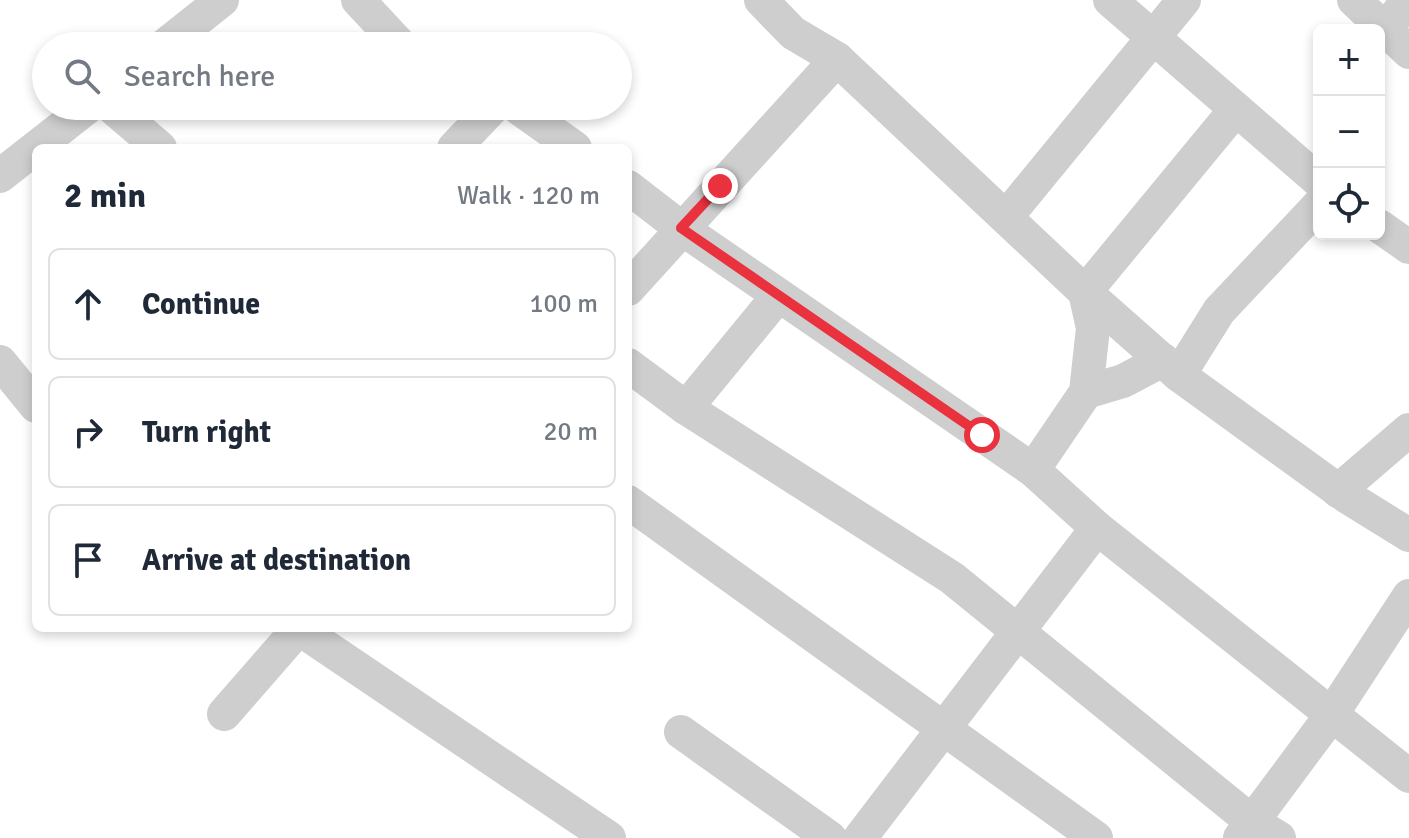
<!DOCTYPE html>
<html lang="en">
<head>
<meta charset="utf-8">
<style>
  body { margin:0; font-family:Signika,sans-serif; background:#f2f2f3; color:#1f2937 }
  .controls { position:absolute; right:24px; top:24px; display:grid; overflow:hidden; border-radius:12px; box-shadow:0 4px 12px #0003 }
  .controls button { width:72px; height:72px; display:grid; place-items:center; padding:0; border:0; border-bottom:2px solid #e0e1e3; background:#fff; color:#1f2937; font:40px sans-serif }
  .stop { position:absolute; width:24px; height:24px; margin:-18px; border:6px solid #ea313e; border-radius:50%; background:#fff }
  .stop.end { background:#ea313e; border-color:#fff; box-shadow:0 2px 8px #0008 }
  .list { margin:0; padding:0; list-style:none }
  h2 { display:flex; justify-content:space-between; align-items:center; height:104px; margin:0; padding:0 32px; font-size:34px }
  h2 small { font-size:26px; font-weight:400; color:#747a83 }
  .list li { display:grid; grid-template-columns:52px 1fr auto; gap:24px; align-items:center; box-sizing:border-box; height:112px; margin:0 16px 16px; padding:0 16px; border:2px solid #e0e1e3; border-radius:12px }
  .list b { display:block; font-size:30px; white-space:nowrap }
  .list em { font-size:26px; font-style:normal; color:#747a83 }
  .icon { flex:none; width:44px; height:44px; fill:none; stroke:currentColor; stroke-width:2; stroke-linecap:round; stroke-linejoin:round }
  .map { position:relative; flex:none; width:1409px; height:838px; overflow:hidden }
  .search { position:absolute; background:#fff; box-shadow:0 4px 12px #0003; left:32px; top:32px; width:600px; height:88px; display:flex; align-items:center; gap:20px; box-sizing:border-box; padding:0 28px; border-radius:44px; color:#747a83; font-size:30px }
  .panel { position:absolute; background:#fff; box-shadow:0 4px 12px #0003; left:32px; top:144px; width:600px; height:488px; border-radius:12px }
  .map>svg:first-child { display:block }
</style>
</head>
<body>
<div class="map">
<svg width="1409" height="838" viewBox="0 0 1409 838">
  <rect width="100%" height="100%" fill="#fff"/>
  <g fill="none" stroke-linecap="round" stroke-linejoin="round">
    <g stroke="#cecece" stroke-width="34">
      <polyline points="358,0 401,46"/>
      <polyline points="761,0 793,33 837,59 1085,292 1179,375 1346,496 1409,535"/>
      <polyline points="1110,0 1319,181"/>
      <polyline points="1354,0 1409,52"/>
      <polyline points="1384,31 1408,0"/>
      <polyline points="164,46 222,0"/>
      <polyline points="111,106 160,148"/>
      <polyline points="516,106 575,148"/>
      <polyline points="454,148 494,106"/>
      <polyline points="0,176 89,106"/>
      <polyline points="628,187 681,228 1033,470 1097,528 1409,776"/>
      <polyline points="1007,216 1184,0"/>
      <polyline points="1379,226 1409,247"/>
      <polyline points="628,289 837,59"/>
      <polyline points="0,362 36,406"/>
      <polyline points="628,365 686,408 952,578 1251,821 1279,838"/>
      <polyline points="1179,375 1219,311 1319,205"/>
      <polyline points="1086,392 1123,381 1163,360"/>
      <polyline points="686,408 778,296"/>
      <polyline points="1033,470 1086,392 1093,328 1085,292 1236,109"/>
      <polyline points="1338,491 1409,430"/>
      <polyline points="628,502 1096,838"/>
      <polyline points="298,628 609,838"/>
      <polyline points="224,714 299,628"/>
      <polyline points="681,732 830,838"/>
      <polyline points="860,838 1097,528"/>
      <polyline points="1240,838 1330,717 1409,596"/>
    </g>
  </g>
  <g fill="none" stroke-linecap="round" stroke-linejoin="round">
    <polyline stroke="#ea313e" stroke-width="10" points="720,186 681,228 982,435"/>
  </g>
</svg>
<div class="controls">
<button>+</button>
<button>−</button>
<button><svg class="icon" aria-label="locate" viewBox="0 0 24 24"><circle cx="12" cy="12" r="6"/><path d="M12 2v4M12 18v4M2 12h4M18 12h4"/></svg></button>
</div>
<div class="stop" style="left:982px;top:435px"></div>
<div class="stop end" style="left:720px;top:186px"></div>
<div class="search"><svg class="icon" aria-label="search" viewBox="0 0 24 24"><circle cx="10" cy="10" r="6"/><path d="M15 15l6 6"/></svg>Search here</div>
<section class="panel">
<h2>2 min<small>Walk · 120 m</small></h2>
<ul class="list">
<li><svg class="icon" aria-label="ahead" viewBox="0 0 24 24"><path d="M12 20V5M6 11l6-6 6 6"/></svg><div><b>Continue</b></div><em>100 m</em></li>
<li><svg class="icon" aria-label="right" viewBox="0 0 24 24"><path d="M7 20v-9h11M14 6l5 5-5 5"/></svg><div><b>Turn right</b></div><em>20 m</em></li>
<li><svg class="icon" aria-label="arrive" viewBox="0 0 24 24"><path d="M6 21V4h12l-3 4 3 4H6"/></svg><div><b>Arrive at destination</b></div></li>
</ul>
</section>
</div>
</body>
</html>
